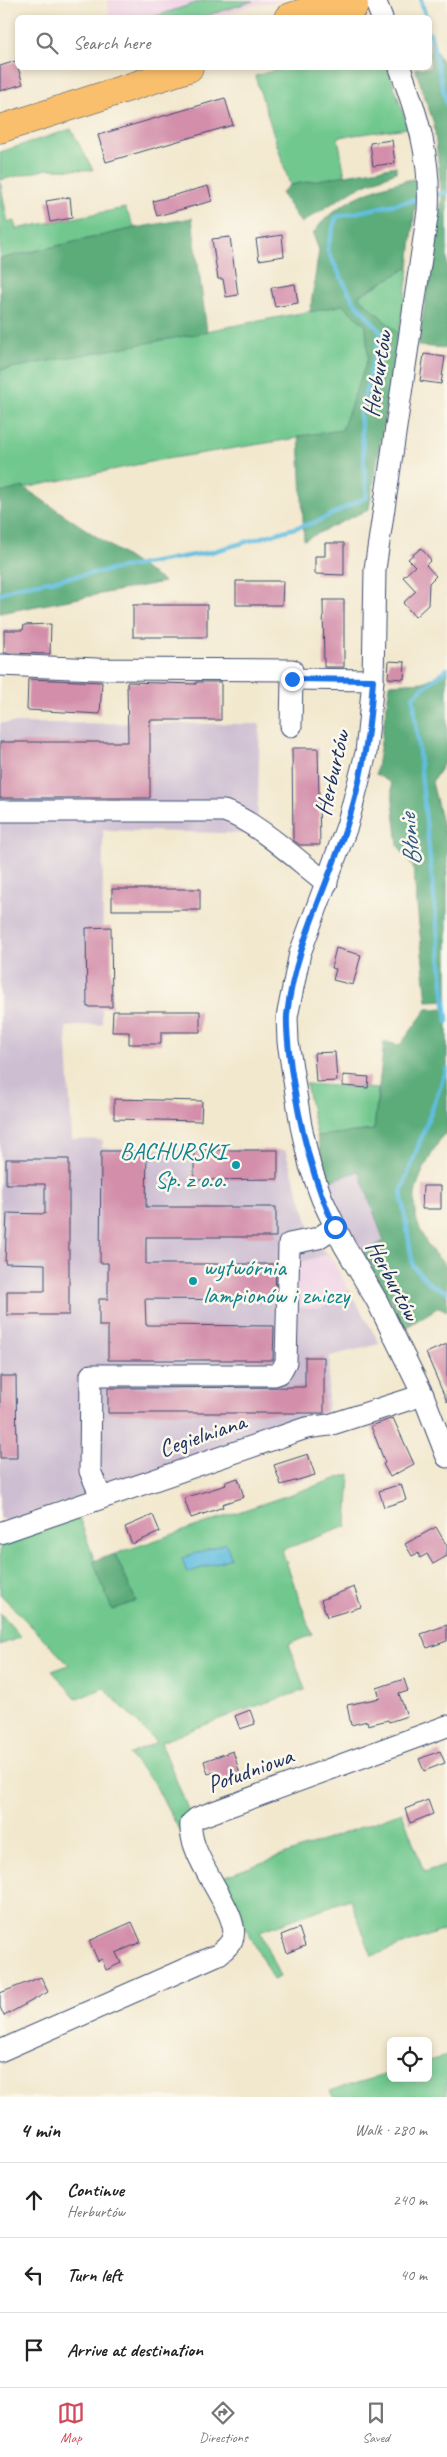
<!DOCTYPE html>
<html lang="en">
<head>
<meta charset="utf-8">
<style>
  body { margin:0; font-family:Caveat,sans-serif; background:#f2f2f2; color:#222 }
  .controls { position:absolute; right:15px; bottom:15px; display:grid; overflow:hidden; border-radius:8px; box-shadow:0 2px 8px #0003 }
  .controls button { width:45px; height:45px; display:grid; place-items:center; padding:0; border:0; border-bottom:1px solid #e0e0e0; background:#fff; color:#222; font:25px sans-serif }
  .stop { position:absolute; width:15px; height:15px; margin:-11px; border:4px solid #1a73e8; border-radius:50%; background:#fff }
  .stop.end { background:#1a73e8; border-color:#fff; box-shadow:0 1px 5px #0008 }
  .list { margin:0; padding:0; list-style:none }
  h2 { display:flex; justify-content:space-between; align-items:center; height:65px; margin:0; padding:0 20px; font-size:21px }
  h2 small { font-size:16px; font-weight:400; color:#767676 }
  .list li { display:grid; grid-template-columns:32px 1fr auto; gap:15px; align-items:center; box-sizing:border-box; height:75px; padding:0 20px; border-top:1px solid #e0e0e0 }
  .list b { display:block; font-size:19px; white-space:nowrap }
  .list p { margin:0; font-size:16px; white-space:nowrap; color:#767676 }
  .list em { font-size:16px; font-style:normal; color:#767676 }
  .icon { flex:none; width:28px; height:28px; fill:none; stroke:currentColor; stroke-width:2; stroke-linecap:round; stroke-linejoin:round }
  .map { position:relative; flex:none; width:447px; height:2097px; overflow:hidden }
  .search { position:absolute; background:#fff; box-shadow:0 2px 8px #0003; left:15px; right:15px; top:15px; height:55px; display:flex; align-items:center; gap:12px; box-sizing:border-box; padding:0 18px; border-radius:8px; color:#767676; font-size:19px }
  .sheet { height:290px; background:#fff }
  nav { display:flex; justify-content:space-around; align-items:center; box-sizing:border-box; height:70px; border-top:1px solid #e0e0e0; background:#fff; font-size:14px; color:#767676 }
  nav a { display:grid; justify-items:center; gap:2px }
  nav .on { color:#d1495b }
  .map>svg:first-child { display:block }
</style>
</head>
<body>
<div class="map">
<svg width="447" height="2097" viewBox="0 0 447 2097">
  <rect width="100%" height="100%" fill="#fbf7ec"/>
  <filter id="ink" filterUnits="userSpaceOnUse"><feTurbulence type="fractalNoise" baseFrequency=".02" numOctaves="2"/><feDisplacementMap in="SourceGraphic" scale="10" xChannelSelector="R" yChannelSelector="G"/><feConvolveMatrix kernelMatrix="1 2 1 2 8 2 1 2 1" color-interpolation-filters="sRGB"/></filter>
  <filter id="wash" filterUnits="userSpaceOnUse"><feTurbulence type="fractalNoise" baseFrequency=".0096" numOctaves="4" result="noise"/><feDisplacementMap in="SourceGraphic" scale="20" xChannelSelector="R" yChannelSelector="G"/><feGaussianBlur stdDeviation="1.12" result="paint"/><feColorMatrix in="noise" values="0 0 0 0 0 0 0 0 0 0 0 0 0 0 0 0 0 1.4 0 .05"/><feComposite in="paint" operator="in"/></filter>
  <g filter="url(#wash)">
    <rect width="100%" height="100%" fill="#f2e8ce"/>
    <g fill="#efd0e6">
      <polygon points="107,0 290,0 254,5 215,18 110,17"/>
      <polygon points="329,1254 349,1290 320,1308 293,1308 294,1264"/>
    </g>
    <g fill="#cdbed2">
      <polygon points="0,723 260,724 257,834 103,830 102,1024 66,1027 72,1139 103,1140 102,1148 285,1150 316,1246 329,1254 294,1264 293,1308 320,1308 349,1290 380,1344 330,1356 327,1412 312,1419 10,1520 0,1518"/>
      <polygon points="359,1171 384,1241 363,1253 336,1205 327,1182"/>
    </g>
    <g fill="#71c88e" stroke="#467c76">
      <polygon points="205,0 253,1 203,17 153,17"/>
      <polygon points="282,68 388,68 408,128 338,137 345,177 290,185 255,76"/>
      <polygon points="71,129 93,170 48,169 0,180 0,152"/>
      <polygon points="0,182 8,222 15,221 16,229 125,208 135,228 0,259"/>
      <polygon points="409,267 399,334 358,296"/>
      <polygon points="343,305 366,326 368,358 342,431 160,460 0,493 0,370"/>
      <polygon points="306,1084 378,1089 374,1130 317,1136"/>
      <polygon points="350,1474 347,1526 282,1550 312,1635 289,1644 305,1690 235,1713 161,1742 189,1812 186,1843 154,1783 129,1755 156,1742 104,1688 77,1699 52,1671 69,1665 0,1594 0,1540 78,1514 112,1610 136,1601 115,1554"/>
      <polygon points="0,1613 21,1637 0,1645"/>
      <polygon points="402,1812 424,1872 447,1864 447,1929 372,1956 350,1899 260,1931 280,1977 273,1980 220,1878"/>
      <polygon points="447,2056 447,2095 442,2097 333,2097 330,2091 391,2073 391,2078 428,2078 428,2061"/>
    </g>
    <g fill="#5cac79" stroke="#3c6e6c">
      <polygon points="430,41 447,70 447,348 418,346 442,198 434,124 415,68 430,68"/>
      <polygon points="396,166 396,172 355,189 301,223 281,193 290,185"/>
      <path d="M418,178L409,267L358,296L399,334L369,509L304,540L299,436L342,430L368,358L366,326L343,305L310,312L319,250L313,234C335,200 380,185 418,178Z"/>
      <polygon points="192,218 207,332 0,370 0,259 135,228"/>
      <polygon points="23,487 164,582 0,613 0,493"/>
      <polygon points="447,671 447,759 432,782 447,844 447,1000 427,1001 413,867 398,846 391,783 376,774 390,684 424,682"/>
      <path d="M447,1008V1133L442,1136C419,1177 401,1200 428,1245C432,1253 444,1261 447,1269C447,1277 447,1301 447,1311L439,1307L405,1328L363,1253L384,1241L359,1171L327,1182L317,1136L374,1130L384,1042L400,1045L427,1009Z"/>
      <polygon points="115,1554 136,1601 112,1610 93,1561"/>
    </g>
    <polygon fill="#61bddf" stroke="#3e769e" points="226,1543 231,1558 187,1573 182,1558"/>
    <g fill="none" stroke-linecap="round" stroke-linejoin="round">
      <g stroke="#61bddf" stroke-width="4.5">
        <polyline points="421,0 426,18"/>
        <polyline points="430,33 447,105"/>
        <polyline points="435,195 447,192"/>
        <polyline points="0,594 16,587 211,552 316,522 367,497 360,413 381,332 353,300 327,250 336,217 423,198"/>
        <polyline points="447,669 413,696 447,1022"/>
        <polyline points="447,1069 401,1192 413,1266 430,1284 447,1292"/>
      </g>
    </g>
    <g id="blocks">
      <g fill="#d38eaa">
        <polygon points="16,61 23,84 0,91 0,66"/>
        <polygon points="225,98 233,125 106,162 98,135"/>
        <polygon points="392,140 395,163 373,166 370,143"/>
        <polygon points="208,186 212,201 157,216 153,201"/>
        <polygon points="70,197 72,218 50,222 46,201"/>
        <polygon points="282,235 284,256 259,260 256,239"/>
        <polygon points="230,237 238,295 226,297 223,279 218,279 212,239"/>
        <polygon points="295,284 298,303 275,307 271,288"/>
        <polygon points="424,354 445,357 441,384 420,381"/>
        <polygon points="325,543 344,543 344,575 315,574 315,556 325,556"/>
        <polygon points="421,548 431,560 426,565 436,576 429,583 428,605 415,617 403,603 416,591 403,577 415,566 408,559"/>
        <polygon points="236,581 283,581 282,605 236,605"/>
        <polygon points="323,600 344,600 344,667 324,667"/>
        <rect x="133" y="605" width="74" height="32"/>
        <polygon points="51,624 50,654 4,653 4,630 23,630 24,625"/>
        <polygon points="389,661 405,662 404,679 388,678"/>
        <polygon points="28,679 102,682 100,714 27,710"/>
        <polygon points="127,682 196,684 196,682 221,682 221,720 150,720 150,798 0,798 0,742 128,742"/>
        <polygon points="292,748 318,748 320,845 300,845 293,840"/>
        <rect x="112" y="889" width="88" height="21"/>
        <polygon points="111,927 112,1007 87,1007 86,928"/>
        <polygon points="336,948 361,955 353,985 333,980 336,969 331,968"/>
        <polygon points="113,1011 200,1011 200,1032 161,1032 161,1044 129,1044 129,1032 112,1032"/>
        <polygon points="335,1052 337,1081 316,1082 314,1053"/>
        <polygon points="343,1075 369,1077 368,1088 343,1086"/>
        <polygon points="114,1099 202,1101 201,1121 114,1119"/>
        <polygon points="194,1150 278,1150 278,1179 194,1180"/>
        <polygon points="101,1151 147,1151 146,1207 276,1207 276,1237 146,1237 146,1264 276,1264 275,1300 145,1299 146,1325 274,1326 273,1360 108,1360 108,1326 99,1326 99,1299 108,1299 108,1263 100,1263"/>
        <polygon points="6,1159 69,1159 69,1315 7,1315 7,1291 45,1291 45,1264 5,1263 7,1213 45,1214 45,1184 6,1184"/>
        <polygon points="423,1186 441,1186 441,1209 422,1209"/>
        <polygon points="447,1344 447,1402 426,1353"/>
        <polygon points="305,1357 324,1357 324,1413 108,1413 108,1388 305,1387"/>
        <polygon points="0,1376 16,1376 17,1458 0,1458"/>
        <polygon points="393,1418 414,1464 390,1477 383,1464 385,1463 371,1426"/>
        <polygon points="308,1454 315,1475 281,1485 274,1465"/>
        <polygon points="238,1478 244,1497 222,1504 223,1507 212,1511 191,1518 184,1498 226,1485 225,1482"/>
        <polygon points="401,1484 406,1500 384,1507 379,1491"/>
        <polygon points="153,1515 160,1532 132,1544 125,1527"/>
        <polygon points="436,1527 447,1546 447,1556 433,1564 427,1554 420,1558 418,1553 412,1556 405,1544"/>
        <polygon points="354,1587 361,1607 327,1617 321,1600"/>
        <polygon points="447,1625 447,1641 427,1648 421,1634"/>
        <polygon points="404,1679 408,1691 399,1694 407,1716 389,1722 388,1720 368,1725 367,1721 351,1725 347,1705 380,1698 377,1688"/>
        <polygon points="250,1710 255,1724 240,1729 235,1716"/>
        <polygon points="233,1751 240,1774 217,1781 214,1772 208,1774 204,1761"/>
        <polygon points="440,1751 445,1763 424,1771 419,1759"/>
        <polygon points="428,1800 433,1814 410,1823 405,1809"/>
        <polygon points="132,1922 141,1942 116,1953 121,1963 106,1970 102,1959 98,1961 89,1941"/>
        <polygon points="299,1928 305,1946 287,1953 281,1935"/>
        <polygon points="41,1977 48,1992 4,2016 0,2007 0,1993"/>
      </g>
    </g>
  </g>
  <g filter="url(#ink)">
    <use href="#blocks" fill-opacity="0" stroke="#3b4b6f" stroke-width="1"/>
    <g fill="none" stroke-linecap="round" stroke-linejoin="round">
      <defs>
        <g id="minor">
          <polyline points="375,0 382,18"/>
          <path d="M400,68C418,117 431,158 428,211L375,569L373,680L366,753L347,826L300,953L287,1017L288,1042L301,1126L310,1166L322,1199L344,1245L377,1301L423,1395L447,1457"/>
          <polyline points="0,665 97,669 292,670 292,679 373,680"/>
          <polyline points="291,726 292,679"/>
          <path d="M0,811H224C256,821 299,862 327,883"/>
          <polyline points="101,1497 90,1471 91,1375 274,1375 280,1373 286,1362 289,1244 318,1238 335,1227"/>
          <polyline points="0,1533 306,1428 329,1425 423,1395"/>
          <path d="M0,2051L219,1954C224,1950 229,1946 232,1940C244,1916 187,1859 191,1823L197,1818L447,1726"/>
        </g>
        <g id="major">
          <polyline points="288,18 319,7 354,6"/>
          <polyline points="0,129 189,68"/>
        </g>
      </defs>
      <use href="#minor" stroke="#3b4b6f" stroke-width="23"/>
      <use href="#major" stroke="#3b4b6f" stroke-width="29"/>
      <use href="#minor" stroke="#fff" stroke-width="21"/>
      <use href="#major" stroke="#f9bf6c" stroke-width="28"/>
    </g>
  </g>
  <g fill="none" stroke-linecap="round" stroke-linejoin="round" filter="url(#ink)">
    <path stroke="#1a73e8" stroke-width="6" d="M292,679L373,680C370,731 362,780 346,828C326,889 294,950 287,1015C286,1032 289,1051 291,1068C299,1123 311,1177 335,1227"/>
  </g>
  <g fill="#0f9aa8" stroke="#fbf7ec" stroke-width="2">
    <circle cx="236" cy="1165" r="5"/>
    <circle cx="193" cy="1281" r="5"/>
  </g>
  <g text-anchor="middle" stroke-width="5" stroke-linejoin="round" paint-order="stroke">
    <g font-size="24" fill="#1b2f5e" stroke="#fbf7ec">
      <text transform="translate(377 374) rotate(-81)" y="8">Herburtów</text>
      <text transform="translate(332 773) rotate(-77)" y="8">Herburtów</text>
      <text transform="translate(393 1280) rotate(62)" y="8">Herburtów</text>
      <text transform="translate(202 1435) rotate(-19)" y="8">Cegielniana</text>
      <text transform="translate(250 1770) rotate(-20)" y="8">Południowa</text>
    </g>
    <g font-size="24" fill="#0d838f" stroke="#fbf7ec" text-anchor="end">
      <text x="226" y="1159">BACHURSKI<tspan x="226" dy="28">Sp. z o.o.</tspan></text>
      <text x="203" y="1275" text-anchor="start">wytwórnia<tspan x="203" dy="28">lampionów i zniczy</tspan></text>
    </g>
    <g font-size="25" font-style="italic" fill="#305a85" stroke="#fbf7ec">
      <text transform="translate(409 840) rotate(-96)" y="9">Błonie</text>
    </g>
  </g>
</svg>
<div class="controls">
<button><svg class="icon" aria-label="locate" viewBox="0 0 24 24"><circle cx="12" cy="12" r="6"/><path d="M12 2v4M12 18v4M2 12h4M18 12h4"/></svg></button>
</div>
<div class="stop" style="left:335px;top:1227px"></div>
<div class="stop end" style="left:292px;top:679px"></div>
<div class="search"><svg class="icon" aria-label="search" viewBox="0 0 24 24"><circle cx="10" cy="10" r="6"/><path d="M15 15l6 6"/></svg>Search here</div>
</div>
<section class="sheet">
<h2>4 min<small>Walk · 280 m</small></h2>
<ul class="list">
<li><svg class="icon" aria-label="ahead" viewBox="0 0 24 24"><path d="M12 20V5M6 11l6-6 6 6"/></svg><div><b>Continue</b><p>Herburtów</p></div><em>240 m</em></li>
<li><svg class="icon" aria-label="left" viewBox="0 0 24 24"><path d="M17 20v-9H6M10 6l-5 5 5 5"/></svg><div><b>Turn left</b></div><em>40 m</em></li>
<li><svg class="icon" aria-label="arrive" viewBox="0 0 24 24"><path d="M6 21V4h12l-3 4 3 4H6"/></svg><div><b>Arrive at destination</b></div></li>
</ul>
</section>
<nav>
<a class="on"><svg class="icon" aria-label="map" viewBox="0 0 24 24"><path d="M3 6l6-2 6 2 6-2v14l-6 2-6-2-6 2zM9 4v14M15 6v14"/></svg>Map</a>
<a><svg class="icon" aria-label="directions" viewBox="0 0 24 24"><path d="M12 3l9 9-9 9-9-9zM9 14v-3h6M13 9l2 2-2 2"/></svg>Directions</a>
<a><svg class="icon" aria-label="saved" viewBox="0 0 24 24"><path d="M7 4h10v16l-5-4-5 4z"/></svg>Saved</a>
</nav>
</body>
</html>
